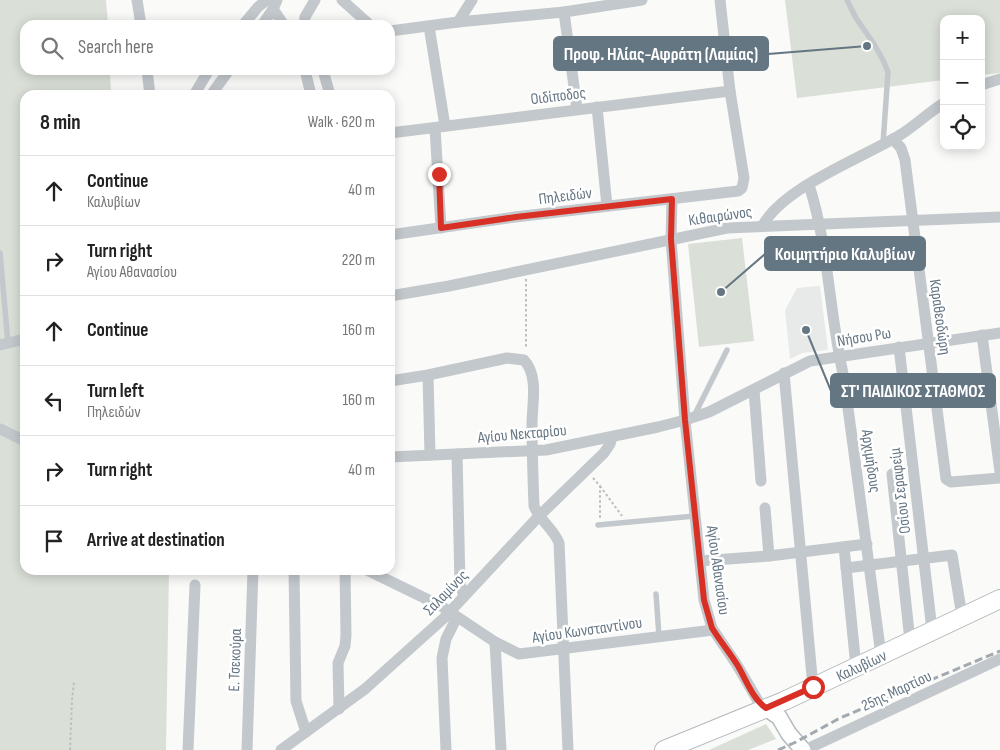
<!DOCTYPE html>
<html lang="en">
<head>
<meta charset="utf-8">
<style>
  body { margin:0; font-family:"Sofia Sans Condensed",sans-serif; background:#f2f2f2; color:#222 }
  .controls { position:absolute; right:15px; top:15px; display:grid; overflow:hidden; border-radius:10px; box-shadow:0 2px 12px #0003 }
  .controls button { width:45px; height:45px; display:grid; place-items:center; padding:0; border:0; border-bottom:1px solid #e0e0e0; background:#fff; color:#222; font:25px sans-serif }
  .stop { position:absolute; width:15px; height:15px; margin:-11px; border:4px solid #d93025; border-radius:50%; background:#fff }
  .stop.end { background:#d93025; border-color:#fff; box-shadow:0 1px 5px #0008 }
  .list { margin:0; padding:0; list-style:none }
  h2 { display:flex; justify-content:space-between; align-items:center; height:65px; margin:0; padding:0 20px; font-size:21px }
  h2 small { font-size:16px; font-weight:400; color:#767676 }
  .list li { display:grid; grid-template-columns:32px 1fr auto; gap:15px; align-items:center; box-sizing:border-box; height:70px; padding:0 20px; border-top:1px solid #e0e0e0 }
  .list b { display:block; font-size:19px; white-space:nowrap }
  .list p { margin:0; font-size:16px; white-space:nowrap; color:#767676 }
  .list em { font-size:16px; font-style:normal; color:#767676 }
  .icon { flex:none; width:28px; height:28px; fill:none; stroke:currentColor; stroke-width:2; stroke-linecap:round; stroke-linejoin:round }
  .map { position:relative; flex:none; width:1000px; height:750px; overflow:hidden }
  .search { position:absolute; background:#fff; box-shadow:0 2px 12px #0003; left:20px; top:20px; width:375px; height:55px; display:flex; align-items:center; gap:12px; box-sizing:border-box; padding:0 18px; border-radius:15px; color:#767676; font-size:19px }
  .panel { position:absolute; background:#fff; box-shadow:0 2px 12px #0003; left:20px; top:90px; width:375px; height:485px; border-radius:15px }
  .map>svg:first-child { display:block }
</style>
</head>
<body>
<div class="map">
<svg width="1000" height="750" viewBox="0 0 1000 750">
  <rect width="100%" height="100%" fill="#fafaf8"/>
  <polygon fill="#e8e9e9" points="820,286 828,350 802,353 790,359 785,310 797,288"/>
  <g fill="#dadfd7">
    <polygon points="0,0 106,0 108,25 25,25 25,70 110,70 111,95 25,95 25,570 169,570 166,750 0,750"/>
    <polygon points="785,0 1000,0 1000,73 981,75 981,19 944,19 944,80 797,98"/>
    <polygon points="742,238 754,341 699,347 688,244"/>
    <polygon points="766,724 776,739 748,750 709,750"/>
  </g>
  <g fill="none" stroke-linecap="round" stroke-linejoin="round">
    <defs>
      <polyline id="secondary" points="766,708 779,717 789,734 803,750"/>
      <polyline id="primary" points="664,750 784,701 1000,599"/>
    </defs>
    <use href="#secondary" stroke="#b3babf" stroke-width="18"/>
    <use href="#primary" stroke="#b5babe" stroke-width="20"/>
    <g stroke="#bbbfc2" stroke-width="2" stroke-dasharray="2.5 2.5" stroke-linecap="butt">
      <polyline points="526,279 526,349"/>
      <polyline points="593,478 600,486 600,518"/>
      <polyline points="600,486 622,516"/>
      <polyline points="70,750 72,700 74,682"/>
    </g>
    <g stroke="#c3c8cc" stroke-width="5.5">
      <polyline points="847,0 856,18 874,44 883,60 888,72 883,144"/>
      <polyline points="0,253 8,343"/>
      <polyline points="694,416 727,350"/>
      <polyline points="598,525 695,516"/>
      <polyline points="656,594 659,636"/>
    </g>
    <g stroke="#c3c8cc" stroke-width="11">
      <polyline points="137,0 141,25"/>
      <polyline points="342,0 370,25"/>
      <polyline points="273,9 284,25"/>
      <polyline points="564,12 577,109"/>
      <polyline points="458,22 564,12 642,0"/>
      <polyline points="243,25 258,7 267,0"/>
      <polyline points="262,25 273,9 277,0"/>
      <polyline points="304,25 305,17 315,0"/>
      <polyline points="429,26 445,126"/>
      <polyline points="390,31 458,22 472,0"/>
      <polyline points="147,70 150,95"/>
      <polyline points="305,70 311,95"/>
      <polyline points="323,70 330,95"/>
      <polyline points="981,85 1000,79"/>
      <polyline points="194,95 209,70"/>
      <polyline points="211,95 229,70"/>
      <polyline points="597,107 607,206"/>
      <polyline points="435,128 441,228"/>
      <polyline points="390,133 730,91"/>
      <polyline points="893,139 901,148 905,160 946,479 951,482 1000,478"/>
      <path d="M809,185C829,247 829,314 844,378L881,655"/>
      <polyline points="672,199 671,239 685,420 704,600 712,628 737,665 758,701 766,708"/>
      <path d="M763,225C784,187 862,158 900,135C916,125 929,112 944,103"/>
      <polyline points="390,235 515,217 738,191 742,188 744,178 730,91 720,0"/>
      <polyline points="390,296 449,286 727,228 1000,217"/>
      <polyline points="982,335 1000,472"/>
      <polyline points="0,345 25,339"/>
      <polyline points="899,347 932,630"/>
      <polyline points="784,373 813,687"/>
      <polyline points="428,375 430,455"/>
      <path d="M390,381L428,375L507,358L524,360C539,376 532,404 532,424C532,451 533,479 534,506C539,520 554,529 559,543L568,750"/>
      <polyline points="754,390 761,481"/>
      <polyline points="0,429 25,441"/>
      <polyline points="457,454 460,584 464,596"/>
      <polyline points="390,457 546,450 658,427 685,420 709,412 810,361 1000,333"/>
      <polyline points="892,474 910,641"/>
      <polyline points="765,508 769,556"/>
      <polyline points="844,547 856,667"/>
      <polyline points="700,561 769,556 867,544"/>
      <polyline points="846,568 952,555 962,616"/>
      <polyline points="294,570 296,701 306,732"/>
      <polyline points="367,570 441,606 495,642 519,654 713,630"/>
      <polyline points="495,642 501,750"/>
      <polyline points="339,709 338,663 345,646 346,635 345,570"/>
      <polyline points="188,750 195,585"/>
      <polyline points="247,750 253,570"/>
      <polyline points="281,750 365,689 444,618 539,516 604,453 610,444 612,437"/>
      <polyline points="446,750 442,658 446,639 457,617"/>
      <polyline points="805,750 1000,659"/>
    </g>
    <use href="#secondary" stroke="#fff" stroke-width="15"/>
    <use href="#primary" stroke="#fff" stroke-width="18"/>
    <polyline stroke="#a2aab0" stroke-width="3" stroke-dasharray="8 4" stroke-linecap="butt" points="778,750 796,742 840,718 1000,651"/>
  </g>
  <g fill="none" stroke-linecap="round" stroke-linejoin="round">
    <path stroke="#d93025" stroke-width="6" d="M439,174L441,228L516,217L672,199L671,239L685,420L704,600L712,628C720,641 730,653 738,666C746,680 753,699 766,708L813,687"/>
  </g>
  <g text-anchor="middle" stroke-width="5" stroke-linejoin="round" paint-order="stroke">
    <g font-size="16" fill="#657683" stroke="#fff">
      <text transform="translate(558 95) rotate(-7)" y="6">Οιδίποδος</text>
      <text transform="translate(565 195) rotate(-7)" y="6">Πηλειδών</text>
      <text transform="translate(720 215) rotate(-8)" y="6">Κιθαιρώνος</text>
      <text transform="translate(941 317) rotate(82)" y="6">Καραθεοδώρη</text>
      <text transform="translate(864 336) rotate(-9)" y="6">Νήσου Ρω</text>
      <text transform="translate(522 433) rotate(-5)" y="6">Αγίου Νεκταρίου</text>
      <text transform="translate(872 461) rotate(82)" y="6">Αρχιμήδους</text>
      <text transform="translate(899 491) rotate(-97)" y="6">Οσίου Σεραφείμ</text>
      <text transform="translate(719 570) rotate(82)" y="6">Αγίου Αθανασίου</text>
      <text transform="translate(445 592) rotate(-46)" y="6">Σαλαμίνος</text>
      <text transform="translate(587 629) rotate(-8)" y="6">Αγίου Κωνσταντίνου</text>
      <text transform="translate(234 660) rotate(-88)" y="6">Ε. Τσεκούρα</text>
      <text transform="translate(861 665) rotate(-25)" y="6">Καλυβίων</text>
      <text transform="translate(896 690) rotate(-25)" y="6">25ης Μαρτίου</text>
    </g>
  </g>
  <path fill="none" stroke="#657683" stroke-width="2" d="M867 46L768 54M721 292L765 254M806 330L831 391"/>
  <g fill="#657683" stroke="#fff" stroke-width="2">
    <circle cx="867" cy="46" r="5"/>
    <circle cx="721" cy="292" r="5"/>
    <circle cx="806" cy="330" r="5"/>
  </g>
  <g fill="#657683" stroke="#657683" stroke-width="2">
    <rect x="554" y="37" width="214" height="33" rx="5"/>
    <rect x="765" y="237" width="160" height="33" rx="5"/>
    <rect x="831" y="374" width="164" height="33" rx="5"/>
  </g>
  <g font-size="18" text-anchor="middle" font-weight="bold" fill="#fff">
    <text x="661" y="60">Προφ. Ηλίας-Αφράτη (Λαμίας)</text>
    <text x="845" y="260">Κοιμητήριο Καλυβίων</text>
    <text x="913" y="397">ΣΤ' ΠΑΙΔΙΚΟΣ ΣΤΑΘΜΟΣ</text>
  </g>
</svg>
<div class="controls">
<button>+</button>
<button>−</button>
<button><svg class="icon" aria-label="locate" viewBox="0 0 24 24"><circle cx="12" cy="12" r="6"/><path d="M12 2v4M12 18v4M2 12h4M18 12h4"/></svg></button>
</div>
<div class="stop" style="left:813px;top:687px"></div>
<div class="stop end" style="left:439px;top:174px"></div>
<div class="search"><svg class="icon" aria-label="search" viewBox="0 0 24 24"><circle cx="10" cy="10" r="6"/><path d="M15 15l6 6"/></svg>Search here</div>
<section class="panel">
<h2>8 min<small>Walk · 620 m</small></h2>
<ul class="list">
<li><svg class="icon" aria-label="ahead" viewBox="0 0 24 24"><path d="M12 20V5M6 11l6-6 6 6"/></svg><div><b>Continue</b><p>Καλυβίων</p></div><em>40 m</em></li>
<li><svg class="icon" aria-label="right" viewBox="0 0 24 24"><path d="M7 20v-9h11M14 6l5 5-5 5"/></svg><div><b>Turn right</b><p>Αγίου Αθανασίου</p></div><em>220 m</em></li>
<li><svg class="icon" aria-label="ahead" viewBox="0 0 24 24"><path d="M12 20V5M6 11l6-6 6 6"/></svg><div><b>Continue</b></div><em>160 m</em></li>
<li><svg class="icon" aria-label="left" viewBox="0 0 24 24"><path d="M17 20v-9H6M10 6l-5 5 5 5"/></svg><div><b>Turn left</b><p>Πηλειδών</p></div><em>160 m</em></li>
<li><svg class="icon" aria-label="right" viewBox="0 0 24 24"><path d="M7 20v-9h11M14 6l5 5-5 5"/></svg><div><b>Turn right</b></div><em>40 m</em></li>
<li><svg class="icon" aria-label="arrive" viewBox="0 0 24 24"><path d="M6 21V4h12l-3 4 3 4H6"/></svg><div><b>Arrive at destination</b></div></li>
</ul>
</section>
</div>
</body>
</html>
